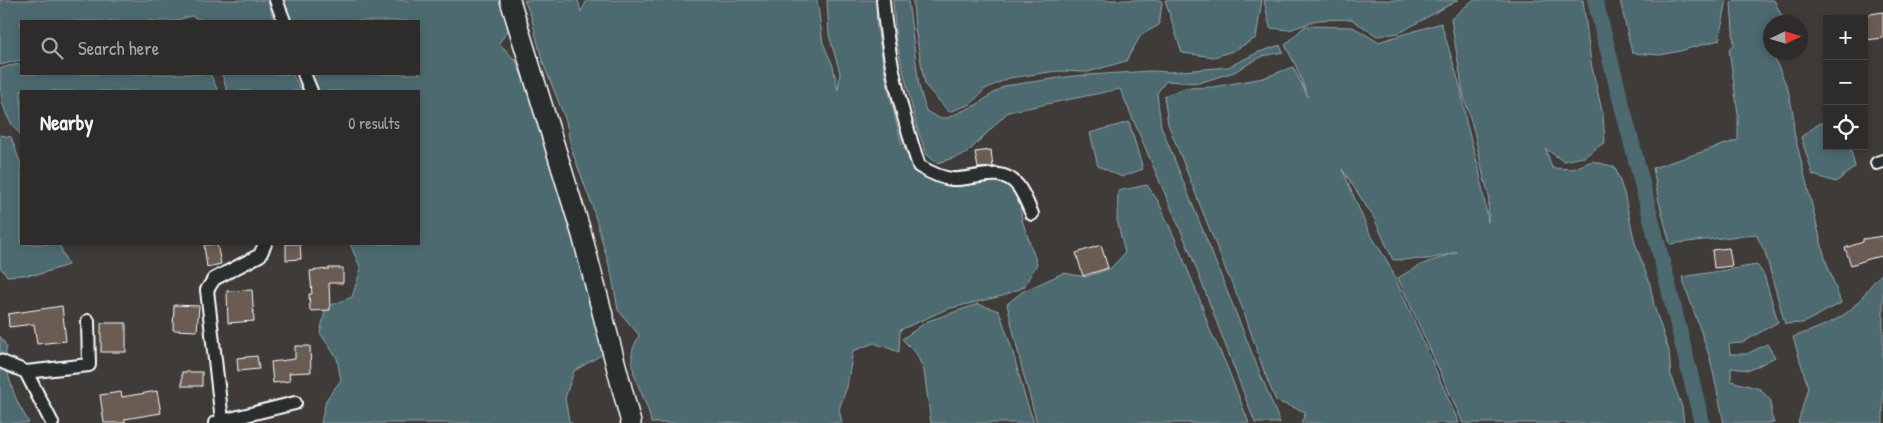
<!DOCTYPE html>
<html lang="en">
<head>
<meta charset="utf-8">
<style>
  body { margin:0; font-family:"Patrick Hand",sans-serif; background:#3a3837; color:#f1f3f6 }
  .controls { position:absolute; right:15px; top:15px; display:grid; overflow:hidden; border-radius:0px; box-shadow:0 2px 8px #0003 }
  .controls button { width:45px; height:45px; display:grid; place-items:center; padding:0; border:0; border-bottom:1px solid #494847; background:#2e2c2b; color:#f1f3f6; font:25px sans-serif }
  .compass { position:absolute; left:1763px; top:15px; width:45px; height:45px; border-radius:50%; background:#2e2c2b; box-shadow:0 2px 8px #0003; rotate:86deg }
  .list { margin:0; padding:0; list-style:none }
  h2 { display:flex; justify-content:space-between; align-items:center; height:65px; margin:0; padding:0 20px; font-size:21px }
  h2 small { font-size:16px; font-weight:400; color:#a7a7a9 }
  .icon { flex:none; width:28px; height:28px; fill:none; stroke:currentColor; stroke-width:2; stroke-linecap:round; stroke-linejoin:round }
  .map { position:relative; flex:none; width:1883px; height:423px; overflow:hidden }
  .search { position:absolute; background:#2e2c2b; box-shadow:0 2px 8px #0003; left:20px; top:20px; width:400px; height:55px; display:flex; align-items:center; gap:12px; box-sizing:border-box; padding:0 18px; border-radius:0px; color:#a7a7a9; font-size:19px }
  .panel { position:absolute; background:#2e2c2b; box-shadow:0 2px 8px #0003; left:20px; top:90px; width:400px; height:155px; border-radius:0px }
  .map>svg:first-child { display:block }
</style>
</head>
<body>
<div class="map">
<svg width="1883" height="423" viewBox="0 0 1883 423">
  <rect width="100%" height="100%" fill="#3e3b39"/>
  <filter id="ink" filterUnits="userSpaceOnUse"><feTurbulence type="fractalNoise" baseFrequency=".02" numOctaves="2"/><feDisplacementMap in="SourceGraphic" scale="10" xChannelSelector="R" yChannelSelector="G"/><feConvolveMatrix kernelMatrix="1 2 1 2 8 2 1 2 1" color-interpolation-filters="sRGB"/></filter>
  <g filter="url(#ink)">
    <g fill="#4e6b71" stroke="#95a6aa">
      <polygon points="0,0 268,0 274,21 204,21 191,16 174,21 21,21 21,60 0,65"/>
      <polygon points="283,0 499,0 510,28 499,43 516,61 528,92 551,162 557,189 576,241 604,332 603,354 574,371 565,398 569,421 572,423 321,423 326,400 341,380 337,358 320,333 326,307 352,297 361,269 350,244 419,244 419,91 319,91 311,74 419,74 419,21 290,21"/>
      <path d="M524,0H578L581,12L587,0H817L823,43L833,66L838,90L840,73L829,35L827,0H879L876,22L886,80L902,145L914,163L938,176L959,171L998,166L1018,187L1022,220L1037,264L1024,287L1002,296L947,309L900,330L899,352L874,343L853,351L847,387L839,409L842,423H651C648,399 630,379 632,354C632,348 637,341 639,335L618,310L612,276L592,205L571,148L566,121L542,60L531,16Z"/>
      <polygon points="893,0 908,0 919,86 926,111 939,118 947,118 976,105 1004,86 1073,76 1150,71 1170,72 1228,67 1259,52 1280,45 1283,52 1263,56 1234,72 1199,83 1166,81 1157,93 1161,126 1280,423 1255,423 1190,252 1120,89 1008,112 966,154 937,163 927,155 917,128 896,40"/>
      <polygon points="913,0 1161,0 1162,3 1159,25 1141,35 1126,61 1088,72 1057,71 1009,78 985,89 971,104 949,112 925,85 915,29"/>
      <polygon points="1165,0 1262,0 1256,38 1233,51 1214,57 1182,53"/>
      <polygon points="1264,0 1458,0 1399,33 1377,36 1351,19 1318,20 1289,30 1270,28"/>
      <path d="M1473,0H1583L1591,63L1603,115L1605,142L1584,157L1563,161L1546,149L1552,168L1573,169L1592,161L1615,167L1624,193L1635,243L1650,284L1654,306L1669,351L1671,377L1682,407L1684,423H1463L1398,278L1420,265L1457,252L1429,259L1393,260L1374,218L1342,169L1369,232L1389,264L1459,423H1301L1306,412L1276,401C1257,359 1248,314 1227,273L1168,124L1164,96L1185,88L1213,87L1263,78L1293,67L1308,97L1296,66L1285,45L1305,26L1353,27L1378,42L1441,23L1461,89L1466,122L1479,169L1488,222L1489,196L1483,174L1474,131L1464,98L1451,19Z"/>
      <polygon points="1620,0 1727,0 1719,40 1680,51 1660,55 1632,53"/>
      <polygon points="1735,0 1774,0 1784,20 1783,22 1770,22 1770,38 1767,40 1770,52 1772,53 1788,89 1793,113 1794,132 1803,169 1825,258 1841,303 1803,323 1785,324 1765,252 1756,234 1670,244 1658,198 1653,168 1738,140 1738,114 1729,49 1734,45 1731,3"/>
      <path d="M21,64V74H210L218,91H21V135C1,116 0,94 0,69L8,66Z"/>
      <polygon points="222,74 292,74 302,91 227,91"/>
      <polygon points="1129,122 1143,169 1122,177 1098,166 1090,133"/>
      <polygon points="1820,123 1827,124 1827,146 1850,146 1855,167 1836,182 1813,175 1801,137"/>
      <polygon points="0,135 11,137 21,165 21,244 59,244 68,265 40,274 7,276 0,267"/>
      <polygon points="1147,185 1158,201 1176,241 1200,300 1209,328 1226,364 1249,423 1037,423 1022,369 1007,304 1022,292 1063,273 1086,277 1111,268 1125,253 1117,220 1118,191"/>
      <polygon points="1757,265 1764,275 1778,322 1742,343 1729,344 1730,354 1747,354 1767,344 1775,357 1750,370 1731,368 1731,381 1760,389 1771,401 1771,414 1774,423 1724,423 1710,358 1682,277"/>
      <path d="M1883,273V423H1798L1808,387L1793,337C1813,330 1841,321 1855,305C1865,295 1871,282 1883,273Z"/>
      <polygon points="978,304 999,311 1012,349 1025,397 1034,423 931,423 924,371 916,353 902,339 928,321"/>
      <path d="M0,336L7,347C2,360 13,393 19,405C22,411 26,417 29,423H0Z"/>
    </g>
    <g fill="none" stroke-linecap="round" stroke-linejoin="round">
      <polyline stroke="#4e6b71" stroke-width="16" points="1595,0 1667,281 1702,423"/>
    </g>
    <g fill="#6b5b53" stroke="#fff">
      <polygon points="1883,12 1883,38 1867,40 1864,15"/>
      <polygon points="991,150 993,167 978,168 975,152"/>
      <polygon points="1883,236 1883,256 1872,258 1851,265 1845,248 1863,242 1863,239"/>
      <polygon points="217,244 221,264 207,267 204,245"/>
      <polygon points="286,244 300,244 301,259 286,260"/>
      <polygon points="1101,245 1108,268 1083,276 1076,253"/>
      <polygon points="1729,248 1732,266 1714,268 1712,250"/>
      <polygon points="329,268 343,268 343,283 329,283 330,310 310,311 309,294 312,294 310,271 329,269"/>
      <polygon points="252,290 254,321 228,323 227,291"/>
      <polygon points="174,305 199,306 197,331 173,330"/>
      <polygon points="62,306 66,341 37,344 34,324 9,327 8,314"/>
      <rect x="101" y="323" width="25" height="29"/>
      <polygon points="295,346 310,346 311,372 289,373 290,381 273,383 271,362 295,359"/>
      <polygon points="257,356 259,369 238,371 237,358"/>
      <rect x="182" y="372" width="20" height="14"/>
      <polygon points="157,391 161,413 125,419 125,423 104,423 100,395 121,392 122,397"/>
    </g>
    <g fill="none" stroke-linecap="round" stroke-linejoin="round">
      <defs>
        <g id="street">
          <polyline points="276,0 284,21"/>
          <path d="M883,0C887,57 901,112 919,166C929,172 940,178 952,179C973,181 1001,164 1018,186C1024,194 1028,205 1032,214"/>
          <polyline points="304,74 311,91"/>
          <polyline points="1877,163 1883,161"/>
          <polyline points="0,361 26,372 52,423"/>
          <polyline points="26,372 89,365 88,321"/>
          <polyline points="222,421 295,403"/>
          <polyline points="215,423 222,421 207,290 214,279 260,255 265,244"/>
        </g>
        <polyline id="secondary" points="510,0 582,235 631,423"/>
      </defs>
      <use href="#street" stroke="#fff" stroke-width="16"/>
      <use href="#secondary" stroke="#fff" stroke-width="22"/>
      <use href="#street" stroke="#2a2d2e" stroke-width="12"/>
      <use href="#secondary" stroke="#2a2d2e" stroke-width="19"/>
    </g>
  </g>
</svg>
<div class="controls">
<button>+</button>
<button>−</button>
<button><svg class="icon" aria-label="locate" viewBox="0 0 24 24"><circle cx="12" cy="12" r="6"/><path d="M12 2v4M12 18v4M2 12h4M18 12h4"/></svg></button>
</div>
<svg class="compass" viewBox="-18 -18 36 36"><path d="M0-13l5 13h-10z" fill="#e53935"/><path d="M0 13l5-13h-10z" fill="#a7a7a9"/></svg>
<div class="search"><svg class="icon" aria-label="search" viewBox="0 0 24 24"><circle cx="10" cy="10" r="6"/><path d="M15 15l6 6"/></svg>Search here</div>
<section class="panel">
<h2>Nearby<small>0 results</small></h2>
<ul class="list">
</ul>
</section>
</div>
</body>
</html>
